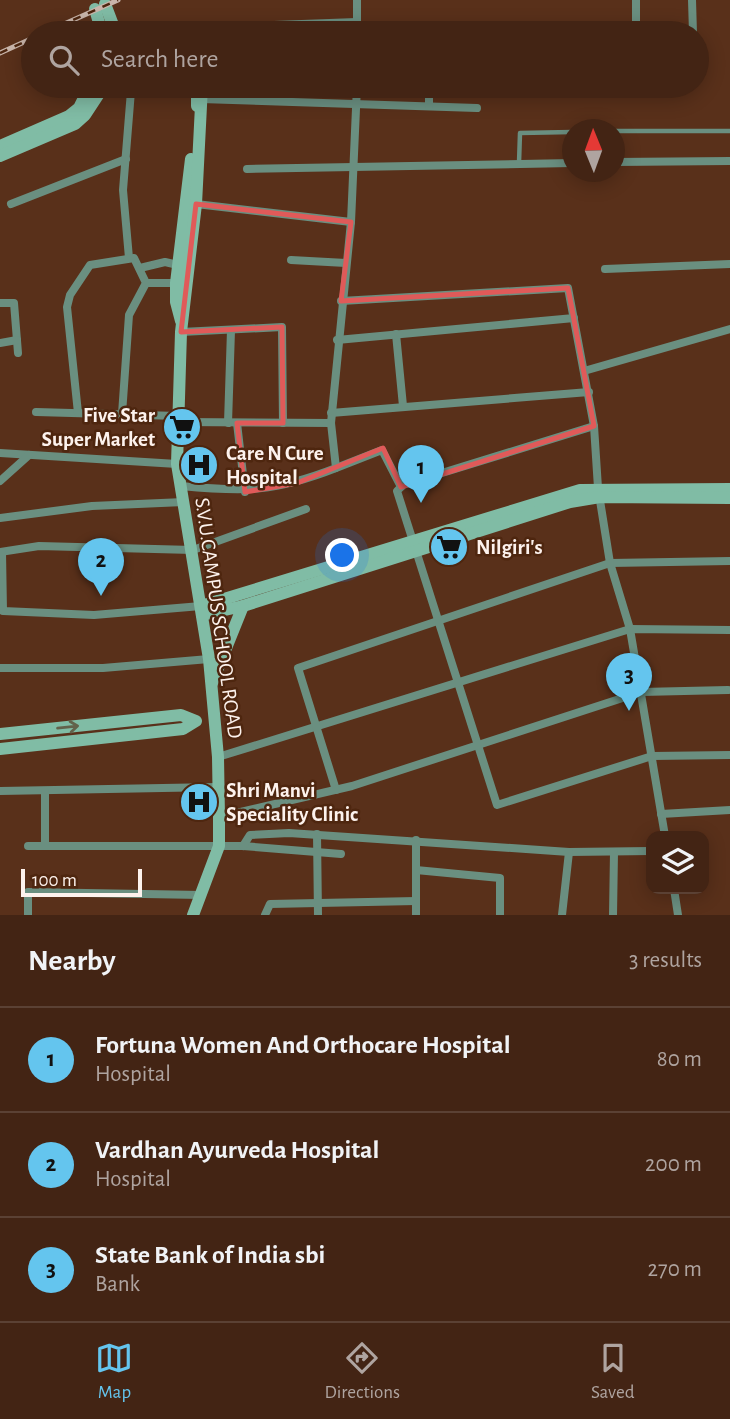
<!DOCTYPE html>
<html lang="en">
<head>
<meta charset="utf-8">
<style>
  body { margin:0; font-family:"Alegreya Sans",sans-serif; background:#4a2c1d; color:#f1f3f6 }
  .controls { position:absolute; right:21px; bottom:21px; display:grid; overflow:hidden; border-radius:14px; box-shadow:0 4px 18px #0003 }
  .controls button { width:63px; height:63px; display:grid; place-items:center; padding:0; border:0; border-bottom:2px solid #5b4134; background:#432414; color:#f1f3f6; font:35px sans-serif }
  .compass { position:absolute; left:562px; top:119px; width:63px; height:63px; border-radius:50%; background:#432414; box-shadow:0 4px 18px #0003; rotate:359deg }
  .scale { position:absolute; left:21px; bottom:18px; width:121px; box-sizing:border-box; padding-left:7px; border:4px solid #fdf2ed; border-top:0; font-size:19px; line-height:24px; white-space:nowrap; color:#fdf2ed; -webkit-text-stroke:5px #4e260f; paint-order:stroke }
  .you { position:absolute; left:343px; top:556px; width:24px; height:24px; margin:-18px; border:5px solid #fff; border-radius:50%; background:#1a73e8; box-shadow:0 0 0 10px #1a73e833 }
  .badge { display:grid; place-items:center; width:46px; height:46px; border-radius:50%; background:#64c5ee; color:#111; font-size:23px; font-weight:700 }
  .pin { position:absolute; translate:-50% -58px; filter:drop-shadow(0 2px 4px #0008) }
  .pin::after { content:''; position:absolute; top:37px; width:24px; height:21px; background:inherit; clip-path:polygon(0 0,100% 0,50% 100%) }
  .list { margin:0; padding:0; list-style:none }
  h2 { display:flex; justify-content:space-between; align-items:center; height:91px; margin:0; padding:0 28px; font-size:30px }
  h2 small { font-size:23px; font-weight:400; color:#afa4a0 }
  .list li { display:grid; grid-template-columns:46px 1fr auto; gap:21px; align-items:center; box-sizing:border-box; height:105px; padding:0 28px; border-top:2px solid #5b4134 }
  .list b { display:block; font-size:26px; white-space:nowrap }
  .list p { margin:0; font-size:23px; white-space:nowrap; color:#afa4a0 }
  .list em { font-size:23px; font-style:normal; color:#afa4a0 }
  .icon { flex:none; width:38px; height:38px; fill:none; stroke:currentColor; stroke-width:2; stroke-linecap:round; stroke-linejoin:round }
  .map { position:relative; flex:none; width:730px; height:915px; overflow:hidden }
  .search { position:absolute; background:#432414; box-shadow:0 4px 18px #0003; left:21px; right:21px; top:21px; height:77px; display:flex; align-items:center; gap:18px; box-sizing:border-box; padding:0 24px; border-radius:38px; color:#afa4a0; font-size:26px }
  .sheet { height:406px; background:#432414 }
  nav { display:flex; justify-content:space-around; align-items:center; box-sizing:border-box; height:98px; border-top:2px solid #5b4134; background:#432414; font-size:19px; color:#afa4a0 }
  nav a { display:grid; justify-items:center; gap:4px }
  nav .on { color:#64c5ee }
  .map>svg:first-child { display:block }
</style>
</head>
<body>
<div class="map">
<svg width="730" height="915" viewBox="0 0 730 915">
  <rect width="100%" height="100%" fill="#59301a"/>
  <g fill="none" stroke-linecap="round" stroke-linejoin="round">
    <g stroke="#6a8f80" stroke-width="4.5">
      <polyline points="614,131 730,131"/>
      <polyline points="519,163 520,133 572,132"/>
    </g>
    <g stroke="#6a8f80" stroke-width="8">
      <polyline points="692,0 693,33"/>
      <polyline points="199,33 274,25 357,22"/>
      <polyline points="357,33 357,0"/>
      <polyline points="636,33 636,0"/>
      <polyline points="201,99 477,108"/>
      <polyline points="429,106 429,86"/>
      <polyline points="614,162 730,161"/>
      <polyline points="247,169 572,163"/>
      <polyline points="11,204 126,159"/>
      <polyline points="196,204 351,222"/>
      <polyline points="129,258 123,190 131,91"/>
      <polyline points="291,260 346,263"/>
      <polyline points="140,268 165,262 178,265"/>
      <polyline points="605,269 730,264"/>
      <polyline points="146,283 176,283"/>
      <polyline points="341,301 568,288 594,426 598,488 610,563 630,629 665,836"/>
      <polyline points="0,303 14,303 18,353"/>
      <polyline points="181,332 282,327 283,423"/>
      <polyline points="396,334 403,406"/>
      <polyline points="337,340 574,318"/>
      <polyline points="0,343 17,340"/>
      <polyline points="584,371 730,329"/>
      <polyline points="36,412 178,416"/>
      <polyline points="78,413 67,307 70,295 90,265 134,258 146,283 129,315 122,414"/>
      <polyline points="331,413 589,392"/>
      <polyline points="178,422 331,423 351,222 357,86"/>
      <polyline points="228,423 231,330"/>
      <polyline points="237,423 245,492"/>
      <polyline points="594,426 403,485 397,491 497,805 652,756 730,755"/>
      <polyline points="0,453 177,464"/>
      <polyline points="336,468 382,450 401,487"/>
      <polyline points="0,481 29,455"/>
      <path d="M181,486C245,492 275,492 336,468L331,423"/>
      <polyline points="0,518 92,506 184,502"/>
      <polyline points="0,552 39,546 193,550 306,509"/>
      <polyline points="2,552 3,611 94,615 201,606"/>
      <polyline points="0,668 103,668 209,659"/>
      <polyline points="218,757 630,629 730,630"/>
      <polyline points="336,790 298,668 610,563 730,561"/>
      <polyline points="0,791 217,787"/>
      <polyline points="45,792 45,846"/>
      <polyline points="661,814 730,810"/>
      <polyline points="219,817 352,786 641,692 728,690"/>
      <polyline points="317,834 318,915"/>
      <polyline points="28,846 243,846 341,854"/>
      <polyline points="243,846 250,835 289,833 569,852 651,851"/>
      <polyline points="416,870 500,878 500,915"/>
      <polyline points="674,889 678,915"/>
      <polyline points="28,915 28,892 202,895"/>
      <polyline points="265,915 270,904 416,901"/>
      <polyline points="416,915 416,840"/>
      <polyline points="562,915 569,852"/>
      <polyline points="613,915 614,852"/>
    </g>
    <g stroke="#80bca5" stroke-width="12">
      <polyline points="105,4 116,33"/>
      <polyline points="95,9 102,33"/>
      <polyline points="114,86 140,92 192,90 197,95 197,106"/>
      <polyline points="0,146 69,116 79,108 90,86"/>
      <polyline points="0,156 75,124 85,115 104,86"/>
      <polyline points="181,321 176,302 176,283 191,159"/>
      <polyline points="201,606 580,490 730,489"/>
      <polyline points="202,615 243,606 570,502 600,497 730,498"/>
      <polyline points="212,683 243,606"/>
      <polyline points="0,734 181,715 196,721 183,729 0,749"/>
      <polyline points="193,915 219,846 219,817 218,757 209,659 177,464 181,332 196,204 202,86"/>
    </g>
    <defs>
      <g id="rail">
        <polyline points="44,33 118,0"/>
        <polyline points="0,53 33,38"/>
      </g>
    </defs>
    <use href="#rail" stroke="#c9b5aa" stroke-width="5"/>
    <use href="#rail" stroke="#4e260f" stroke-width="2.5" stroke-dasharray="8" stroke-linecap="butt"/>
  </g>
  <defs><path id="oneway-shaft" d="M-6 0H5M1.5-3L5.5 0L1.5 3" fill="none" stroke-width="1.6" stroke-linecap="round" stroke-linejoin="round" transform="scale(1.75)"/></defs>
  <use stroke="#62624b" href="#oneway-shaft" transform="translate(68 727) rotate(-6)"/>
  <path fill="none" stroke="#e05a59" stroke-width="5" stroke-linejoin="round" d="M196,204L351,222L341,301L568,288L594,426L401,487L383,448L297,483L245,492L237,423H283L282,327L181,332Z"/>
  <defs>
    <symbol id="supermarket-disc" viewBox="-11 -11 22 22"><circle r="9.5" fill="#64c5ee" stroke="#4e260f"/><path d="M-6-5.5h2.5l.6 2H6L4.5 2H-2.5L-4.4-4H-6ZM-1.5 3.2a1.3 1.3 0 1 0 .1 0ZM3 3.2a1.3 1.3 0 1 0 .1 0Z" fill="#111"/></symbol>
    <symbol id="hospital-disc" viewBox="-11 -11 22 22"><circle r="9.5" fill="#64c5ee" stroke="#4e260f"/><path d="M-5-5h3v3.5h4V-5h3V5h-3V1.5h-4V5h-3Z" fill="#111"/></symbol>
  </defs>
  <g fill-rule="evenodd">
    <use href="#supermarket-disc" x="160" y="405" width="44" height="44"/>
    <use href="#hospital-disc" x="177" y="443" width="44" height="44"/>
    <use href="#supermarket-disc" x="427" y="525" width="44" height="44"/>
    <use href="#hospital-disc" x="177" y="780" width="44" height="44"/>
  </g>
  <g text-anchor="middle" stroke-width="5" stroke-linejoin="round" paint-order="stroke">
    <g font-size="21" font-weight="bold" fill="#fdf2ed" stroke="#4e260f" text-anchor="start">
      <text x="155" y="422" text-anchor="end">Five Star<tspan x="155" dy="24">Super Market</tspan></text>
      <text x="226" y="460">Care N Cure<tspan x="226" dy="24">Hospital</tspan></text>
      <text x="476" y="554">Nilgiri's</text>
      <text x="226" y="797">Shri Manvi<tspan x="226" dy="24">Speciality Clinic</tspan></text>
    </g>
    <g font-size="21" fill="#fdf2ed" stroke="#4e260f">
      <text transform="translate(219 618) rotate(82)" y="7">S.V.U.CAMPUS SCHOOL ROAD</text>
    </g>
  </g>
</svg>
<div class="controls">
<button><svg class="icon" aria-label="layers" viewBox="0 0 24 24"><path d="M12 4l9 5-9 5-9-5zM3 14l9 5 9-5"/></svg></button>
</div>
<svg class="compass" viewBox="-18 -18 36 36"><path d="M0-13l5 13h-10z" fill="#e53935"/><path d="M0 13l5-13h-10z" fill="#afa4a0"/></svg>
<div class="scale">100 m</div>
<div class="you"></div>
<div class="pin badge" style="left:421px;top:503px">1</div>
<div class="pin badge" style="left:101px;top:596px">2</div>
<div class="pin badge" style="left:629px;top:711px">3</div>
<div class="search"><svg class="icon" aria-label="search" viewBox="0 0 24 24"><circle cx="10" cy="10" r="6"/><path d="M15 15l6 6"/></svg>Search here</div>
</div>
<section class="sheet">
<h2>Nearby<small>3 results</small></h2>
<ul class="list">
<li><span class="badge">1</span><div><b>Fortuna Women And Orthocare Hospital</b><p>Hospital</p></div><em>80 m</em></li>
<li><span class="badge">2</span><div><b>Vardhan Ayurveda Hospital</b><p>Hospital</p></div><em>200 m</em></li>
<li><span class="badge">3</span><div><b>State Bank of India sbi</b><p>Bank</p></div><em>270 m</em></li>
</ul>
</section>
<nav>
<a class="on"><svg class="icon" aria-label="map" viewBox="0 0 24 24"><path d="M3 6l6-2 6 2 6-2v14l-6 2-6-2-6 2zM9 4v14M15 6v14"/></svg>Map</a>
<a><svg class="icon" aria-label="directions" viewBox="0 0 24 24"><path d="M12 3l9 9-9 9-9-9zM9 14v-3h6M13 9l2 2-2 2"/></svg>Directions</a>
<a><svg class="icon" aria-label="saved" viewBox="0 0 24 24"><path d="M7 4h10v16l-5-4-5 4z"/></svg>Saved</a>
</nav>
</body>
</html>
